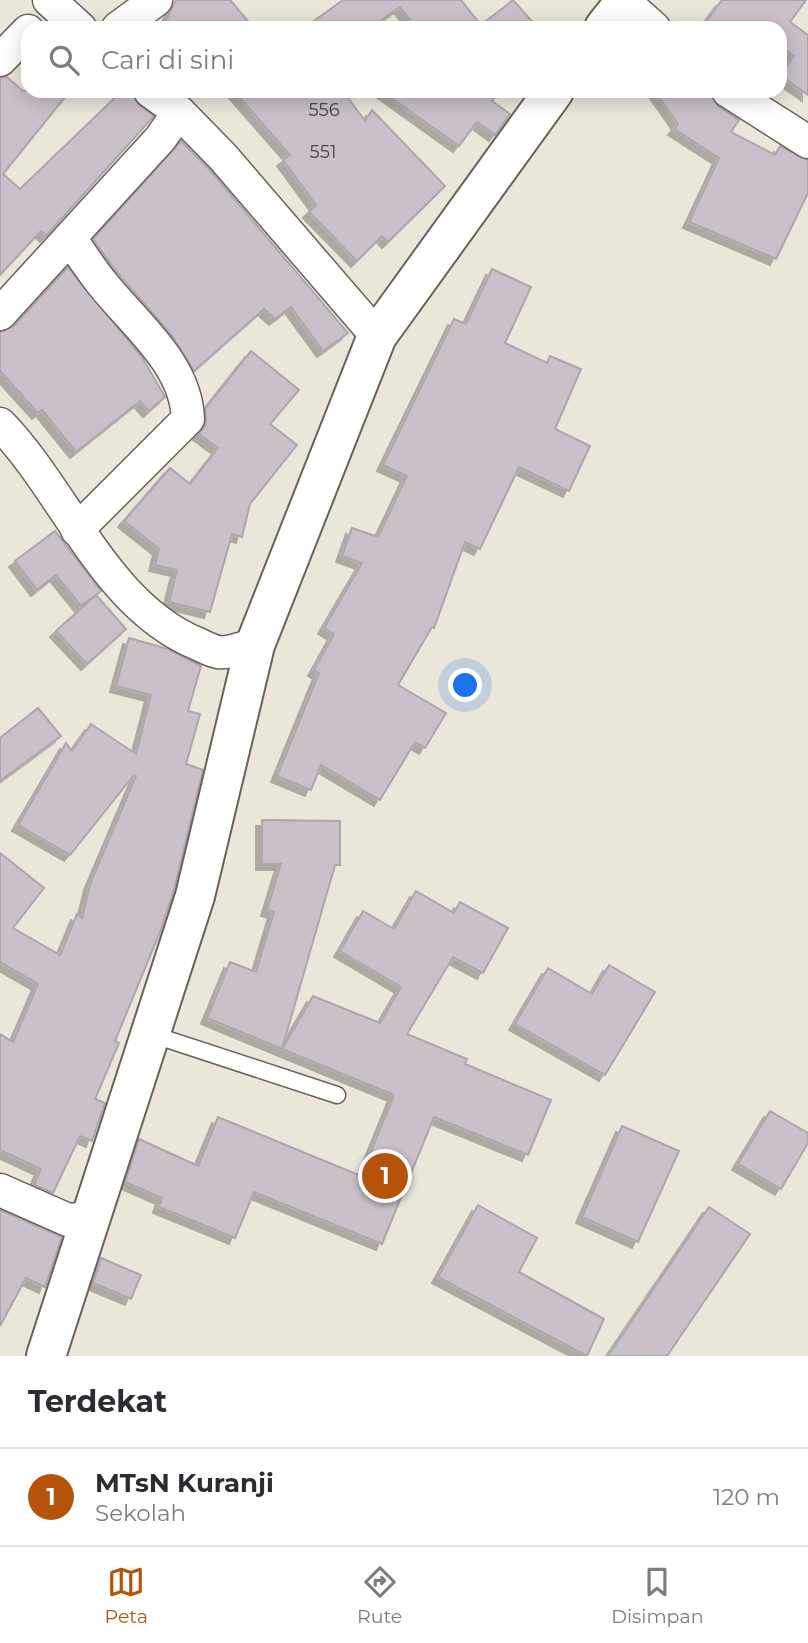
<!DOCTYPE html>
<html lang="id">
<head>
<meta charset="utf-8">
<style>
  body { margin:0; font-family:Montserrat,sans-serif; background:#f7f7f7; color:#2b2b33 }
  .you { position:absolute; left:466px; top:686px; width:24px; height:24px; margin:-18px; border:5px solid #fff; border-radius:50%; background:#1a73e8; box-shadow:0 0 0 10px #1a73e833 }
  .badge { display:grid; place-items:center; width:46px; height:46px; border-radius:50%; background:#b45309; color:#fff; font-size:23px; font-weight:700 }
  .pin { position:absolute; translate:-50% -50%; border:4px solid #fff; box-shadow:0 2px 7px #0006 }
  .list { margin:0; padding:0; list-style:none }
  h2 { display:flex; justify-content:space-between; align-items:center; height:91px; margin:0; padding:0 28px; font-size:30px }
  h2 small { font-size:23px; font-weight:400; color:#7c7c81 }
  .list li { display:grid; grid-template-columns:46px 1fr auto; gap:21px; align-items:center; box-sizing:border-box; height:98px; padding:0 28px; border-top:2px solid #e1e1e2 }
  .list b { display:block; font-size:26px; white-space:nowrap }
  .list p { margin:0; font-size:23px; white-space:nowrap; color:#7c7c81 }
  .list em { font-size:23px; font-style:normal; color:#7c7c81 }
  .icon { flex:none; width:38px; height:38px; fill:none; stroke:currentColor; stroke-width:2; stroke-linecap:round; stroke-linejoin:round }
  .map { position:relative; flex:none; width:808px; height:1356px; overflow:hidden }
  .search { position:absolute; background:#fff; box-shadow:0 4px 18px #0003; left:21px; right:21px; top:21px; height:77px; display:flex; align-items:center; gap:18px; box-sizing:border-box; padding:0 24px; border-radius:21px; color:#7c7c81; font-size:26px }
  .sheet { height:189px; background:#fff }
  nav { display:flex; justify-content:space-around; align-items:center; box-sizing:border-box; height:98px; border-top:2px solid #e1e1e2; background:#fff; font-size:19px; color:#7c7c81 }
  nav a { display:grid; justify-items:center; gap:4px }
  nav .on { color:#b45309 }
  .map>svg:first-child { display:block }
</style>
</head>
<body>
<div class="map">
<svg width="808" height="1356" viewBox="0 0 808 1356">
  <defs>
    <filter id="shadow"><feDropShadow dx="-6" dy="6" stdDeviation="0" flood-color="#0004"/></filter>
  </defs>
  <rect width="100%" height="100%" fill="#ebe6da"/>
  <g fill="#cac0c9" stroke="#aea4ad" stroke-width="2" filter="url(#shadow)">
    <polygon points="176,0 230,0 254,28 162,28"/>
    <polygon points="343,0 461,0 481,25 513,0 538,28 416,28 400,7 371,28 304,28"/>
    <polygon points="722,0 806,0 790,22 808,35 808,95 780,75 794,56 780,46 780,28 701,28"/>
    <polygon points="7,77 23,91 70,91 3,174 20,189 122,91 132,91 139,105 154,116 46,236 41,231 0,275 0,78"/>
    <polygon points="234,91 343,91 365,121 372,110 445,186 388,242 382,236 357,261 309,212 316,205 283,160 290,155"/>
    <polygon points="382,91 499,91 492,101 510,114 495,135 477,122 459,146"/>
    <polygon points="655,91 710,91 718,106 739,120 731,132 775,155 780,146 808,160 808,193 776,259 689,222 719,158 674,129 678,124"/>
    <polygon points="181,141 209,169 348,333 323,351 291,307 275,319 264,309 194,371 171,334 115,270 93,239"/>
    <polygon points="68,267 142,357 165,397 149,411 140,401 76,452 42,410 38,413 0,371 0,332 14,326"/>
    <polygon points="492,269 531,287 505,343 547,363 550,356 581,369 555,429 590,446 569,491 519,467 480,549 465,542 434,628 432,627 398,685 446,713 425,748 415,742 380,800 321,765 311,790 277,776 319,673 314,670 334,634 324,628 362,563 342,556 352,528 378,537 407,476 383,465 454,319 466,324"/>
    <polygon points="251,351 299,390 270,424 297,445 250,504 242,537 232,534 210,612 169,602 177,570 155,565 159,549 124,521 170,468 190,484 218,448 199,434 206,424 205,409"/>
    <polygon points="55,531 101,591 81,606 56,575 37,590 15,561"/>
    <polygon points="96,595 126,629 87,664 56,631"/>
    <polygon points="129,638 168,649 201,666 188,711 200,714 186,764 203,770 174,890 160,932 115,1041 119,1043 95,1099 105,1103 92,1141 80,1136 53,1193 34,1185 41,1169 0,1150 0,1034 13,1042 38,984 0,962 0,853 44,888 13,928 60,955 77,914 82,918 90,884 136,776 134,775 70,855 18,825 66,743 72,751 91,724 136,754 151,695 116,686"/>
    <polygon points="38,708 61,736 0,781 0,738"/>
    <polygon points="262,820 340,821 340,865 335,865 282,1049 207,1018 230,962 256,972 274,912 267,910 281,864 262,864"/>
    <polygon points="416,891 454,913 460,902 508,928 483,973 453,957 407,1034 467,1059 465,1064 551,1100 528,1155 434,1117 382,1244 254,1192 235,1238 159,1207 162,1198 125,1182 139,1139 198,1166 218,1117 361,1176 394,1095 282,1049 313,996 380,1023 401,987 340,951 363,911 394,929"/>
    <polygon points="609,965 655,992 605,1075 515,1024 548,968 592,994"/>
    <polygon points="770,1111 808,1133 808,1143 781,1189 738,1164"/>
    <polygon points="622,1126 679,1151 638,1242 582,1217"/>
    <polygon points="478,1205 537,1238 519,1272 604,1319 587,1356 438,1277"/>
    <polygon points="709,1207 750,1234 667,1356 608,1356"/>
    <polygon points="0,1210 62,1237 45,1287 26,1278 0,1326"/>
    <polygon points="101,1258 141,1275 131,1299 93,1283"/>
  </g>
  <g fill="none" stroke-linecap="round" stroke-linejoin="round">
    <defs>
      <polyline id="lane" points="151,1034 337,1095"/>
      <g id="street">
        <polyline points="49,0 80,28"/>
        <polyline points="625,2 654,28"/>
        <polyline points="118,28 156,0"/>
        <polyline points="0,60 28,31"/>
        <polyline points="150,91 179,112 223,157 377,336"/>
        <polyline points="728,91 808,142"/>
        <path d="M70,238C80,253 90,268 101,282C134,324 186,363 188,419L77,530"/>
        <polyline points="0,314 160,139 179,112"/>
        <path d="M0,424C67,493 105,606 198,644C204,647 212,651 218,652C228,654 244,647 255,645"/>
        <polyline points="0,1190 68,1220 93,1218"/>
      </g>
      <g id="secondary">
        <polyline points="604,28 626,0"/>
        <polyline points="46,1356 195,896 255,645 377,336 554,91"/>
      </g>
    </defs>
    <use href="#lane" stroke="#676359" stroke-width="19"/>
    <use href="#street" stroke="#676359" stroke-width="35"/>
    <use href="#secondary" stroke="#676359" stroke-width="42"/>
    <use href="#lane" stroke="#fff" stroke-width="16"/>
    <use href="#street" stroke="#fff" stroke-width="32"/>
    <use href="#secondary" stroke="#fff" stroke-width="38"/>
  </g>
  <g text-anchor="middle" stroke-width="6" stroke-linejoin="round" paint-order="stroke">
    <g font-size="18" fill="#4a4646">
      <text x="324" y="116">556</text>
      <text x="323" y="158">551</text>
    </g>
  </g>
</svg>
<div class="you"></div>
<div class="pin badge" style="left:385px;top:1176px">1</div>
<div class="search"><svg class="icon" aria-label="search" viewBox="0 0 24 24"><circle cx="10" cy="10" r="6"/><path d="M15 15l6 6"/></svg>Cari di sini</div>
</div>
<section class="sheet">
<h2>Terdekat<small></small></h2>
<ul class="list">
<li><span class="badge">1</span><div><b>MTsN Kuranji</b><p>Sekolah</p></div><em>120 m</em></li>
</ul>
</section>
<nav>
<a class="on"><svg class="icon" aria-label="map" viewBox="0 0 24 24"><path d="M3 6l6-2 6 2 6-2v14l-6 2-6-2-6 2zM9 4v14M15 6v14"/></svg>Peta</a>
<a><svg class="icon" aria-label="directions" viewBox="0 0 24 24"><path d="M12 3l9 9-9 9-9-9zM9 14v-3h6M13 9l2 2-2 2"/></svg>Rute</a>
<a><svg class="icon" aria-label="saved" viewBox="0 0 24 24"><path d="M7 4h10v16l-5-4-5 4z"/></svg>Disimpan</a>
</nav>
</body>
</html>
